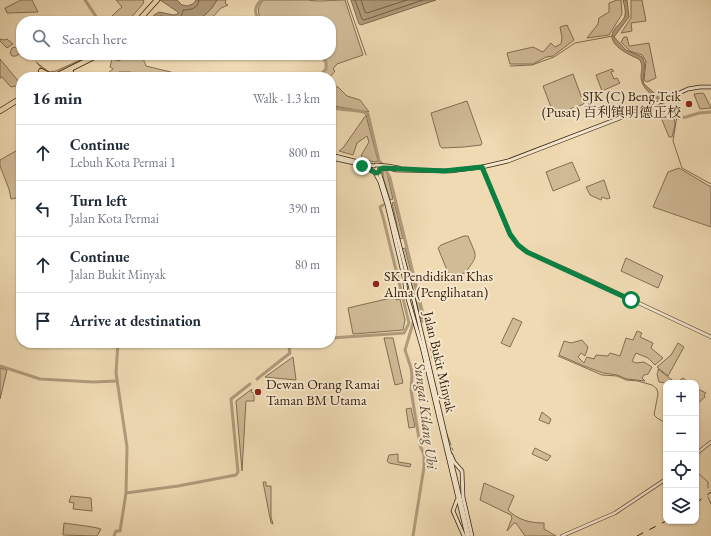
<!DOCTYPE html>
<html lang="en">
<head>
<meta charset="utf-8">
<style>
  body { margin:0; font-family:"EB Garamond","Noto Serif SC",serif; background:#f6f6f7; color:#1f2937 }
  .controls { position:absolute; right:12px; bottom:12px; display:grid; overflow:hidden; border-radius:8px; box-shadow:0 1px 3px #0004 }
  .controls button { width:36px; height:36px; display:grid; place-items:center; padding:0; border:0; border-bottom:1px solid #e0e1e3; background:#fff; color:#1f2937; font:20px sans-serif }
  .stop { position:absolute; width:12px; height:12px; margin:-9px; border:3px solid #0b8043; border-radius:50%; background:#fff }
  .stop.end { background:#0b8043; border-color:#fff; box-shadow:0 1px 4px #0008 }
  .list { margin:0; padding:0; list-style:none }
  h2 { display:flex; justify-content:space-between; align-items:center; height:52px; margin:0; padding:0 16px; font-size:17px }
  h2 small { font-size:13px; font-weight:400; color:#747a83 }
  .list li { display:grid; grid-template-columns:26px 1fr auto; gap:12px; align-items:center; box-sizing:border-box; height:56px; padding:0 16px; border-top:1px solid #e0e1e3 }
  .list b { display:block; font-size:15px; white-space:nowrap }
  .list p { margin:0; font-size:13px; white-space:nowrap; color:#747a83 }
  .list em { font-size:13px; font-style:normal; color:#747a83 }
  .icon { flex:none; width:22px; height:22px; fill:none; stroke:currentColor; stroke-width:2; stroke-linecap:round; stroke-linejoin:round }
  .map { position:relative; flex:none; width:711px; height:536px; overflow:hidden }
  .search { position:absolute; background:#fff; box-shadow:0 1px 3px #0004; left:16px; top:16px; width:320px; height:44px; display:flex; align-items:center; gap:10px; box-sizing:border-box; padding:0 14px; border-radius:16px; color:#747a83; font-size:15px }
  .panel { position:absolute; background:#fff; box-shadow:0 1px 3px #0004; left:16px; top:72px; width:320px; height:276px; border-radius:16px }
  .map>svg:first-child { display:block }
</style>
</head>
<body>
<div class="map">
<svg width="711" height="536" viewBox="0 0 711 536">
  <rect width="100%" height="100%" fill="#efdab3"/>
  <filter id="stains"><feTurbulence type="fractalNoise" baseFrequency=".005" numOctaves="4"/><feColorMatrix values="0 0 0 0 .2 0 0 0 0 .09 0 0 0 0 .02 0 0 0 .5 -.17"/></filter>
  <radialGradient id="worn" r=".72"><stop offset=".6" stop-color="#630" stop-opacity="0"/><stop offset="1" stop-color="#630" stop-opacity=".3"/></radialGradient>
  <g fill="#d0bb97" stroke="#846e52">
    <polygon points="21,0 32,0 38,12 7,13 5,8"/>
    <polygon points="116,0 143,0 144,1 143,4 128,21 122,21 121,19 113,19 111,17 117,11 122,7"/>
    <polygon points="217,0 226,0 225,3 228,5 221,8 209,21 198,21 211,9"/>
    <path d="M263,0H308C314,2 337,0 345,0L363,55L337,64L333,69L335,71L330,77H314L324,73C329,65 327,61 321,55H331V21H262C257,13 257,8 263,0Z"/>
    <polygon points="617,0 621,0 622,14 609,35 587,38 598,24 599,18 609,12 609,3"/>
    <polygon points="631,0 642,0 646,21 631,23 632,31 621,33 631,18"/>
    <polygon points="567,25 574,40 553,56 546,57 533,64 510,64 507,53 533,47 543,52 551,43 555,47 561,44 562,38 560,27"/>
    <polygon points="624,37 627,37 629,46 630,46 649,43 656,78 647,82 644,80 646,61 642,55 630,51 621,42"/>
    <polygon points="0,39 4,40 7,39 13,44 7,48 0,41"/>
    <polygon points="15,47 21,53 16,56 12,56 10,53 12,48"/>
    <path d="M126,55C140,55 141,52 146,66L187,76L186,77H130L131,72H119L114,77H103L113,69L110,67L112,59L119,61L125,57Z"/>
    <polygon points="0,59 19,82 16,86 11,87 2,77 0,78"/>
    <polygon points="80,60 80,62 55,74 45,72 36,62 49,72 56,71"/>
    <polygon points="612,69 614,71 611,72 614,79 617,78 620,83 602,91 596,75"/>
    <polygon points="573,74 584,104 554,115 543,86"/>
    <polygon points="331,86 338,87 347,96 360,100 369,112 334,106 331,105"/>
    <polygon points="702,93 704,94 711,108 700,109 694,94"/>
    <polygon points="467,101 482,143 481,145 464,147 442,148 440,146 431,113"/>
    <polygon points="660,105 674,115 675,125 672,137 669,137 660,115 652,108"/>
    <polygon points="366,115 378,161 375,162 361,159 362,154 369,142 367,136 357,143 353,155 339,151 343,148"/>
    <polygon points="21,148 21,197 11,199 9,189 0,166 0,160"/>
    <polygon points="572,162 580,180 553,191 546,172"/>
    <polygon points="679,168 711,187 711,227 653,207 668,172"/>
    <polygon points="383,170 384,170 387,173 393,199 390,200 383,177"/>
    <polygon points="604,180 610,198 607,199 602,197 601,200 590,195 586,187"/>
    <polygon points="394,202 403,238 400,239 392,203"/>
    <path d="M464,236H468C477,258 479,254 465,273L449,275L438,248L441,245Z"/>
    <polygon points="405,248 423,318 421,319 402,249"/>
    <polygon points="626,258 663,276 658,288 621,271"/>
    <polygon points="395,297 396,300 400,299 405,320 403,330 353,334 348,308"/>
    <polygon points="513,318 522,322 510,347 501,343"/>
    <polygon points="637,331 642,333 640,337 653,343 651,348 663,358 655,365 648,358 636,353 632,361 636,363 644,362 652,367 648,374 644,375 642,378 645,381 627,379 617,375 603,373 584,366 559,355 564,341 571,343 582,340 588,347 585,356 581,353 578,357 584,363 587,357 594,359 596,355 608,356 610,353 620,356 626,338 633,340"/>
    <polygon points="384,338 393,338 403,383 395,385"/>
    <polygon points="678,343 684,347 668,376 657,367 671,355"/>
    <polygon points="293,357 296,380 265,377"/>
    <polygon points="0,368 7,370 0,399"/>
    <polygon points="658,369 676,383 683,378 689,383 666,383 659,382 657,374 658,372"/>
    <polygon points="696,388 706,393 704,395 705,397 696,405"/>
    <polygon points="252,389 251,392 254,393 254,401 246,401 242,471 236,401"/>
    <polygon points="411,408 415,427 409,428 406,409"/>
    <polygon points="542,412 551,419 549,424 539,420"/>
    <polygon points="535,448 551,456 547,461 532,454"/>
    <polygon points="398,454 398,462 411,464 410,467 389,463 387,461 389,455"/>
    <polygon points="263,482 266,482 266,486 271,486 271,517 273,524 271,523"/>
    <path d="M484,483L514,496L508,510C518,520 530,523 544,523V529L556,536H525L516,523H514L507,531L512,518L511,515L480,500Z"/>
    <polygon points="71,496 91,498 92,511 73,509 74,503 69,502"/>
    <path d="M64,523C76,525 91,526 101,529L97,536L63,535Z"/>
  </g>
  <g fill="#b09b7b" stroke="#806b4f">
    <polygon points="160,0 177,0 182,5 187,6 193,4 196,0 217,0 211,9 198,21 152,21 154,15 159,12 174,15 178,14 178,12"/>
    <polygon points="351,0 436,0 361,25 359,24"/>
    <path d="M623,0H627L629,17L614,37L626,50L642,57C648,65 641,75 644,84L661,99L659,100C650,94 640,86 641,75C642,69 643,64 639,59C629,55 605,44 614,30C617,25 624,21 625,15C626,10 624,5 623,0Z"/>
  </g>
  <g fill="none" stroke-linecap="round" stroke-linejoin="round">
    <g stroke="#745e44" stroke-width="1">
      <polyline points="355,0 362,19 364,20 423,0"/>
      <polyline points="361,0 365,12 367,13 407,0"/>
      <path d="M156,21L157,18L160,16C170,17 181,24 183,10C190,10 198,9 199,0"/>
    </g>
    <g stroke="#806b4f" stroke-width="1">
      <polyline points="313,0 314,0"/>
      <polyline points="347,0 366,55"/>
      <polyline points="510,66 532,65 554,57 575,43 613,36"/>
      <polyline points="677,116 673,141 682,168 711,184"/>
      <polyline points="425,320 426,320 432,358"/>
      <polyline points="558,356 602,375 617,376 626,380 638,381 652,385 657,389 658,394 654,415 657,418 664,422 663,426 666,426"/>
      <polyline points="447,434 451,445"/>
      <polyline points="452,448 453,450"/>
      <polyline points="696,470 698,473 708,482 708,488"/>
      <polyline points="708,497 711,504"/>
    </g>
    <g stroke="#b09b7b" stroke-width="3">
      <polyline points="85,0 97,18 101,21"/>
      <path d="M259,21C254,12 254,8 261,0"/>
      <polyline points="313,77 322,73 326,69 326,62 320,55"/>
      <path d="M660,100C665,108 673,111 678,118L686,117L699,113L711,112"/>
      <path d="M331,107C341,111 361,109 368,114L379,161L383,165L390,178L423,314L425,320L422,321"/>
      <polyline points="413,323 405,350 411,368 412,376 411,390 420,445 424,455 424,467 413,536"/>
      <polyline points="331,338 404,333 409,323 383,217 380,207 383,205"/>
      <polyline points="0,366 40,379 93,382 117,381"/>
      <polyline points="257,379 290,353 288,343"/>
      <polyline points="126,493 178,486 236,475 238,472 231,399 250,384"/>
      <polyline points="114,536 116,531 120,531 126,493 127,447 116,373 118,343"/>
    </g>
    <defs>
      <g id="tertiary">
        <polyline points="482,167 510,235 518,245 527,252 577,274 711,337"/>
        <polyline points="696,454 711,442"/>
        <polyline points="562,536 615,513 666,479"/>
      </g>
      <g id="secondary">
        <polyline points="331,155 374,166"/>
        <polyline points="331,158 359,164 373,171"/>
        <polyline points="376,165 388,166 399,168"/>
        <polyline points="380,169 380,175 389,204 414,301 469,536"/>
        <polyline points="380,169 389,168 396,170 450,171 482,167 508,161 651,106 688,89 700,87 711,87"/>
        <polyline points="375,173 380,182 387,205 404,277 406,292 422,347 467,536"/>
        <polyline points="451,455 454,462 462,471 463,497 472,536"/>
        <polyline points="457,500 453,511 464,536"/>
      </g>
      <g id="trunk">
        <polyline points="138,21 157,0"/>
        <polyline points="41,71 49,75 56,75"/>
        <polyline points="54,77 98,55"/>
        <polyline points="61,77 71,72"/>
        <polyline points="0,111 21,98"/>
      </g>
    </defs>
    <use href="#tertiary" stroke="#655037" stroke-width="4"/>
    <use href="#secondary" stroke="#37220e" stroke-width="4.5"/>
    <use href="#trunk" stroke="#37220e" stroke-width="6"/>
    <use href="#tertiary" stroke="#f5e7ce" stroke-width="2.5"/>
    <use href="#secondary" stroke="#f5e7ce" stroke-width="3"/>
    <use href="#trunk" stroke="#efdab3" stroke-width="4.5"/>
    <g stroke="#37220e" stroke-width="1" stroke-dasharray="7 7" stroke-linecap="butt">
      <polyline points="696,503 711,492"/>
      <polyline points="637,536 666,521"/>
    </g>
  </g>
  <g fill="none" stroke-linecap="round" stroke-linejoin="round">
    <polyline stroke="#0b8043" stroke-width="5" points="362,166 376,173 379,172 380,169 384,168 444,171 482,167 510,234 518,245 527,252 631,300"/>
  </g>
  <g fill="#8f2418" stroke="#f5e7ce" stroke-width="1.5">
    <circle cx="689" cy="104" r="4"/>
    <circle cx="376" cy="284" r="4"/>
    <circle cx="258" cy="392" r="4"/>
  </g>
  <g text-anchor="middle" stroke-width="4" stroke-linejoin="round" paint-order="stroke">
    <g font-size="14" fill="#37220e" stroke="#f5e7ce" text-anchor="start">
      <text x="681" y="101" text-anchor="end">SJK (C) Beng Teik<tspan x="681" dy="16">(Pusat) 百利镇明德正校</tspan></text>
      <text x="384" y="281">SK Pendidikan Khas<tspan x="384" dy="16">Alma (Penglihatan)</tspan></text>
      <text x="266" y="389">Dewan Orang Ramai<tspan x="266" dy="16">Taman BM Utama</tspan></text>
    </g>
    <g font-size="14" fill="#37220e" stroke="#f5e7ce">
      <text transform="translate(440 362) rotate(77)" y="5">Jalan Bukit Minyak</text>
    </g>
    <g font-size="15" font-style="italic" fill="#614c34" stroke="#f5e7ce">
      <text transform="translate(426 416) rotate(83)" y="5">Sungai Kilang Ubi</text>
    </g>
  </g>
  <rect width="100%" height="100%" filter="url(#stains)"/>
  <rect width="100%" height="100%" fill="url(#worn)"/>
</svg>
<div class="controls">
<button>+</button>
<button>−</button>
<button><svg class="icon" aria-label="locate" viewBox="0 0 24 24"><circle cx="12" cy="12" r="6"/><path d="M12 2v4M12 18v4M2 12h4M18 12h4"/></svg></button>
<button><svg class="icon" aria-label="layers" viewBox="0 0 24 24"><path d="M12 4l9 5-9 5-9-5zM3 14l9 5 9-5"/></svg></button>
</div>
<div class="stop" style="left:631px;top:300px"></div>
<div class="stop end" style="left:362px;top:166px"></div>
<div class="search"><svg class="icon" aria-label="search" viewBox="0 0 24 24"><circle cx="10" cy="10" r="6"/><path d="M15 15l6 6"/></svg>Search here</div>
<section class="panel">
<h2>16 min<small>Walk · 1.3 km</small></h2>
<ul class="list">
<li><svg class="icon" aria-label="ahead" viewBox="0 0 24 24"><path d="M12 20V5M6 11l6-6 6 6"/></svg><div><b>Continue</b><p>Lebuh Kota Permai 1</p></div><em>800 m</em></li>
<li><svg class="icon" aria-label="left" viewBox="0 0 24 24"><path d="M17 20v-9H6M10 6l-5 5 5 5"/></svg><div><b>Turn left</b><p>Jalan Kota Permai</p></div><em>390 m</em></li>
<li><svg class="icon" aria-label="ahead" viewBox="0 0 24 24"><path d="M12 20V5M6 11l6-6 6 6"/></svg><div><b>Continue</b><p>Jalan Bukit Minyak</p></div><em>80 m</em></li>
<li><svg class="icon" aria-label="arrive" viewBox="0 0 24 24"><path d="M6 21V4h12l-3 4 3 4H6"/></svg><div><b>Arrive at destination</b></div></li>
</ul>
</section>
</div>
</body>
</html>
